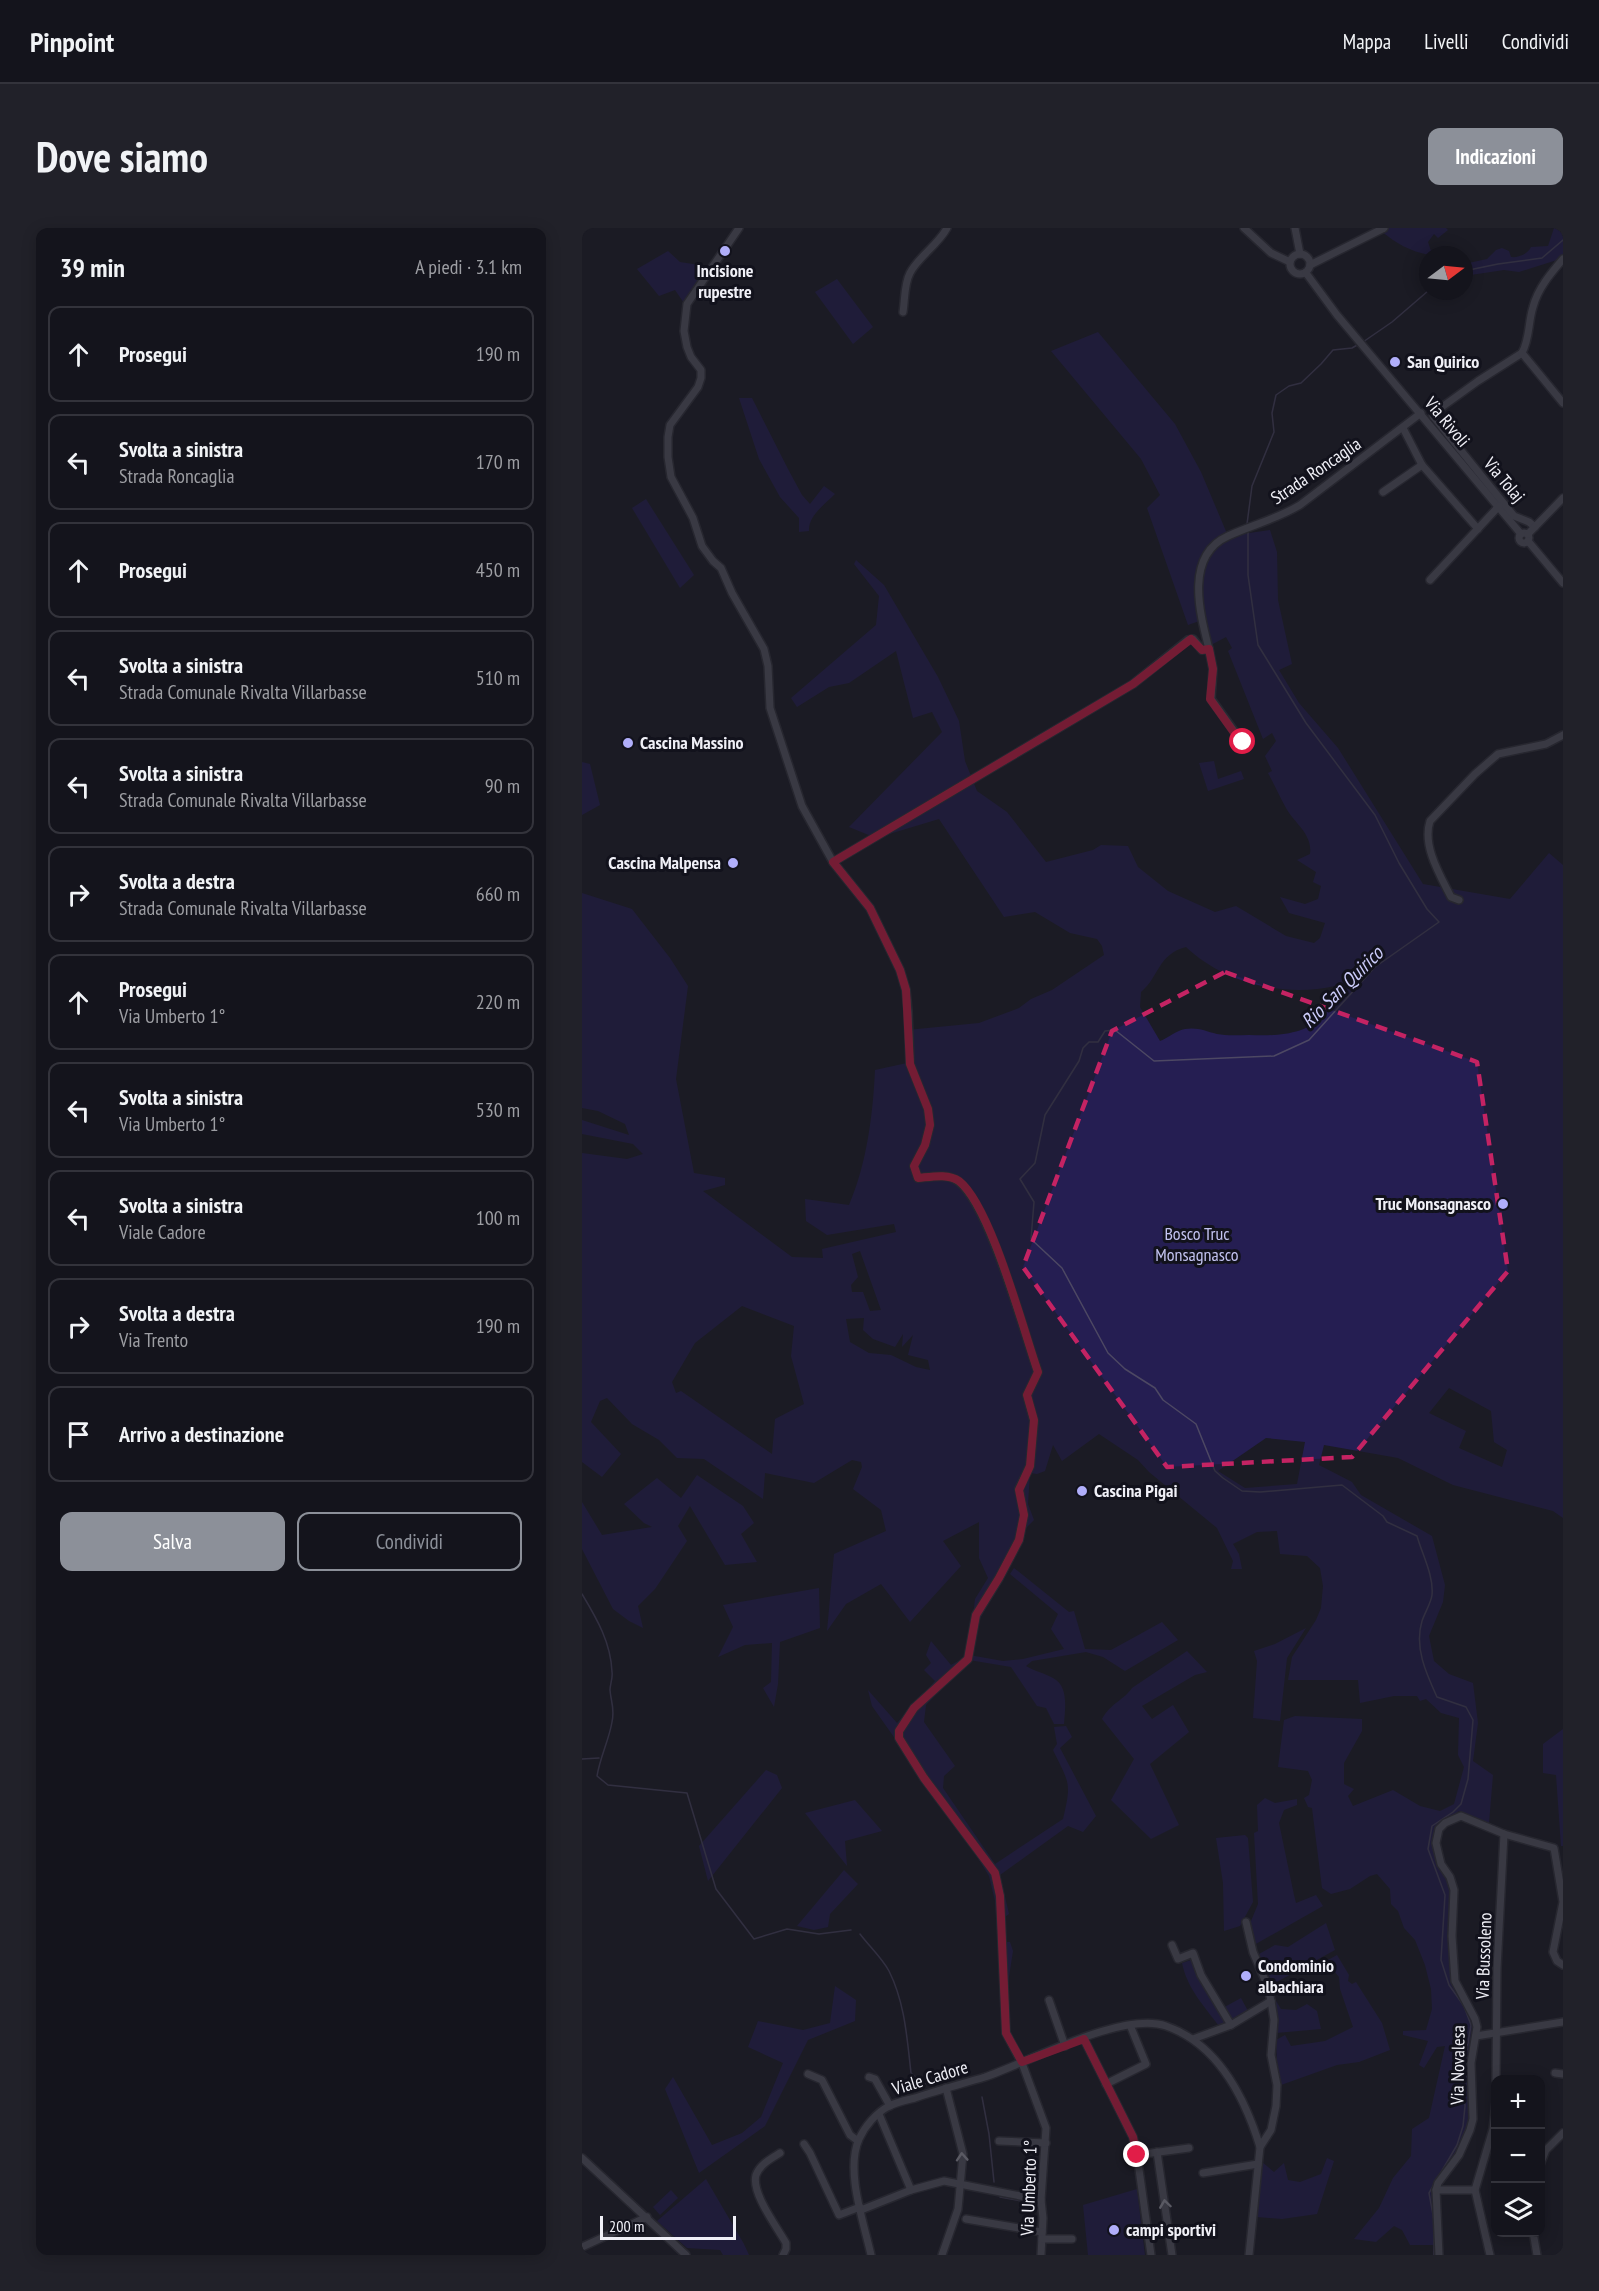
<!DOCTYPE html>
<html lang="it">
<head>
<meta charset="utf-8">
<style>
  body { margin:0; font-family:"PT Sans Narrow",sans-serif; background:#212129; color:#f1f3f6 }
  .controls { position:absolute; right:18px; bottom:18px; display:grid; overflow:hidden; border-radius:12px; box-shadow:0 3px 15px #0003 }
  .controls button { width:54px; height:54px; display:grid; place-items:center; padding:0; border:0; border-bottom:2px solid #33333b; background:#14141c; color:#f1f3f6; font:30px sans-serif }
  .compass { position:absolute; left:837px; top:18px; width:54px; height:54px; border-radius:50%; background:#14141c; box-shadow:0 3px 15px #0003; rotate:74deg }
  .scale { position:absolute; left:18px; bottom:15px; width:136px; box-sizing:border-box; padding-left:6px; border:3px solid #f0f0f7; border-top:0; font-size:16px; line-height:21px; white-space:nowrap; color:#f0f0f7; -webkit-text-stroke:4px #12121c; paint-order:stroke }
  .stop { position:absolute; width:18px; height:18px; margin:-14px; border:4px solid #e11d48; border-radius:50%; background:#fff }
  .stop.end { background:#e11d48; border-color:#fff; box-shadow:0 2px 6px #0008 }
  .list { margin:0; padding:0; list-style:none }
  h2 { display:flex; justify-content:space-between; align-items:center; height:78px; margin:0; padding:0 24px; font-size:26px }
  h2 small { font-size:20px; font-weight:400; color:#9d9ea3 }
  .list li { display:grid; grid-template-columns:39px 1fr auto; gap:18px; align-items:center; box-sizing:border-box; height:96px; margin:0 12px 12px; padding:0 12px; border:2px solid #33333b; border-radius:12px }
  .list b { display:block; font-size:22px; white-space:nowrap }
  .list p { margin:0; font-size:20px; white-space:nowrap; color:#9d9ea3 }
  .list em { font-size:20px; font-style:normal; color:#9d9ea3 }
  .actions { display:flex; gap:12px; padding:18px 24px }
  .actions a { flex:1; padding:14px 0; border:2px solid #8c9099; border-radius:12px; text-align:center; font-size:21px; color:#8c9099 }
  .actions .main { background:#8c9099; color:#fff }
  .icon { flex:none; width:33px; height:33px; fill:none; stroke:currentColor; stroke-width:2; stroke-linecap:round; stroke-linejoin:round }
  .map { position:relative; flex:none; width:981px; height:2027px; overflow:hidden; border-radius:12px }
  header { display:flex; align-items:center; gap:36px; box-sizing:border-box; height:84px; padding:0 30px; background:#14141c; border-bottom:2px solid #33333b }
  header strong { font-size:28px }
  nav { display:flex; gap:33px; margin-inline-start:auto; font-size:21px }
  .intro { display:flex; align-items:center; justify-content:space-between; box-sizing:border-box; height:144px; padding:0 36px }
  h1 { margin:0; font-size:42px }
  .button { padding:15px 27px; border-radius:12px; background:#8c9099; color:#fff; font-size:21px; font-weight:700 }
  main { display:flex; gap:36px; padding:0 36px }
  aside { flex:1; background:#14141c; border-radius:12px; box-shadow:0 3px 15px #0003 }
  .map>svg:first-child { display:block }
</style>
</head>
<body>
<header>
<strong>Pinpoint</strong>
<nav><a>Mappa</a><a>Livelli</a><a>Condividi</a></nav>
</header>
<div class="intro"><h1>Dove siamo</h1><a class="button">Indicazioni</a></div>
<main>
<aside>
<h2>39 min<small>A piedi · 3.1 km</small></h2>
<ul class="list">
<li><svg class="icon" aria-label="ahead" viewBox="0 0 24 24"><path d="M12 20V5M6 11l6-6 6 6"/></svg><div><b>Prosegui</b></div><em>190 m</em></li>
<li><svg class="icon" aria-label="left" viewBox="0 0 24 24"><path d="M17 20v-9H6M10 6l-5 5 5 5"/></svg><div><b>Svolta a sinistra</b><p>Strada Roncaglia</p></div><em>170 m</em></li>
<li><svg class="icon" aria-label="ahead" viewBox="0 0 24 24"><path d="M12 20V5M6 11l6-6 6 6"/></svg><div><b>Prosegui</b></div><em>450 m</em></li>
<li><svg class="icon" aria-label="left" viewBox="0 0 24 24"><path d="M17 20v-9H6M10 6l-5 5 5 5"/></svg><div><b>Svolta a sinistra</b><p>Strada Comunale Rivalta Villarbasse</p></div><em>510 m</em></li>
<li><svg class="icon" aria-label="left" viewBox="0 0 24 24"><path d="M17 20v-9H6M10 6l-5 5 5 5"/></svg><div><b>Svolta a sinistra</b><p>Strada Comunale Rivalta Villarbasse</p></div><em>90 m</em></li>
<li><svg class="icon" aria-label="right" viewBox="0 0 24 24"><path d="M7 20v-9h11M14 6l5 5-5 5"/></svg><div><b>Svolta a destra</b><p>Strada Comunale Rivalta Villarbasse</p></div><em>660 m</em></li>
<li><svg class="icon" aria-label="ahead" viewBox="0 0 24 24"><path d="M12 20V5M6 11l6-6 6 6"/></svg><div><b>Prosegui</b><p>Via Umberto 1°</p></div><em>220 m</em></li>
<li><svg class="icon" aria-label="left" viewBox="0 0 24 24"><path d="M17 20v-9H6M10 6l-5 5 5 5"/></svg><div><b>Svolta a sinistra</b><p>Via Umberto 1°</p></div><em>530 m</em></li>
<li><svg class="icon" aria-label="left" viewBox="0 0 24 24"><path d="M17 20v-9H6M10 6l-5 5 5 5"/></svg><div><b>Svolta a sinistra</b><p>Viale Cadore</p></div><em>100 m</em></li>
<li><svg class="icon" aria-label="right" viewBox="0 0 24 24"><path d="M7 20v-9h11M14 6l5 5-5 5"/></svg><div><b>Svolta a destra</b><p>Via Trento</p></div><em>190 m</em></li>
<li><svg class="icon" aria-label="arrive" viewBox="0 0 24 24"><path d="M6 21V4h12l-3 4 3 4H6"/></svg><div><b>Arrivo a destinazione</b></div></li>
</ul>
<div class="actions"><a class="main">Salva</a><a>Condividi</a></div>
</aside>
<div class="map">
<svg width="981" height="2027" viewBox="0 0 981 2027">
  <rect width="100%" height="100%" fill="#1b1b25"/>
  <g fill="#251e52" fill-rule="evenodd">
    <path d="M805,0H864L866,2L856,10L852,6L846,14L850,26L847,27C828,23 815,16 799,3Z"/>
    <path d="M972,0H981V27L978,31L937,44L922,42L882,48V36L905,31L914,22L920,20L927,23L929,29C936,30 946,26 949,19L966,18Z"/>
    <polygon points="86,23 98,34 130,39 106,67 102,75 93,62 77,68 55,41"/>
    <polygon points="255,51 291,99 271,116 233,64"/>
    <path d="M516,104L593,196L619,244L646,308L688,302L695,324L696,372L710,436L697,442L717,475L756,520L841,656L928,671L967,625L981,637V1290L971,1283L871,1257L816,1230L742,1217L737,1237L770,1254L779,1267L850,1308L863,1357L861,1374L847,1408L852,1433L867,1446L891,1455L896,1495L891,1533L911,1547L907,1595L877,1583L855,1599L861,1634L870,1647L875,1667L874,1721L876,1759L894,1790L890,1835L892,1895L856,1960L855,2017H828L820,2002L812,1998L794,2014L772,2011L797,1980L811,1950L829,1928L830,1901L847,1890L863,1818L855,1819L842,1840L837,1837L846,1813L821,1807V1803L844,1802L850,1781L849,1761L843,1737L833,1712L822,1700L816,1683L809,1676L808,1661L795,1646L788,1648L768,1661L749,1666L740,1660L730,1580L726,1579L722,1570L727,1567L730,1552L726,1543L696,1539L702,1492L713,1488L780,1491V1503L762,1535V1556L772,1561L766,1568L771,1578L811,1562L838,1578L858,1583L872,1576L882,1539L876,1527L877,1490L859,1485L844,1471L838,1473L835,1468H812L778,1475L776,1452H706L710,1429L734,1392L739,1380L741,1358L738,1340L725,1328L698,1326L695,1303L675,1304L651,1316L657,1326L660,1341H649L651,1333L635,1300L567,1244L556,1232L517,1206L480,1233L471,1217L463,1243L455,1246L448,1245L446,1276L452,1292L442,1302L429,1337L419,1352L395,1396L392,1424H385L388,1394L391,1388L393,1371L406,1350L397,1330V1294L361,1313L379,1338L328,1394L299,1356L264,1376L245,1403L252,1326L304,1303L299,1282L271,1261L280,1239L279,1234L270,1232L232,1255L183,1245L181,1271L122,1231L95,1230L77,1212L50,1196L25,1170L18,1173L9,1194L39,1226L20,1249L0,1234V925L45,931L61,926L51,916L0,906V892L47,907L43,896L16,883L0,880V665L50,681L88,730L106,758L94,851L112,945L143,950V957L121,963L210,1029L241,1030L240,1021L314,1004L312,996L245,1007L224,993L223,971L267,977C285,935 291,886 293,842L325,835V802L397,795L437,780L449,771L470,762L522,727L520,718L515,711L488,705L453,684L422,689L357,591L294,610L267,599L360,504L350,484L331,490L314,423L267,455L247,459L215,479L209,470L294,397L297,368L272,336L274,332L302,357L356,449L377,493L383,533L395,563L425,584L464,634L511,622L519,617L546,618L556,639L586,663L633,684L654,678L704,708L732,715L738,710L743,695L707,685L698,669L723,676L736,671L739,658L731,654L734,644L715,632L728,626C731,606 712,595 704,580C698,569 692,556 686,545L690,543L683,528L694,513L690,505L681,511L646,423L650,420L644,409L629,417L623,391L606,397L565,280L578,267L559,231L469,123ZM604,719C642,755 702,770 753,758C748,804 706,809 667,807C657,807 645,808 635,806C623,803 616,799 603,801C595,802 586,810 578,813L558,779L559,764C577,749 576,726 604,719ZM278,1023L299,1082L288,1083L281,1064H270L269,1057L276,1049L270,1026ZM160,1078L212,1098L209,1128L222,1176L193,1191L190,1226L99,1163L94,1165L90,1154L113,1115ZM282,1090L281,1102L291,1111L313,1119L321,1106L320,1119L331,1107L326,1127L346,1132L348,1142L334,1139L309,1127L287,1125L268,1114L264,1091ZM867,1160L909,1183L912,1214L925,1222L920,1239L877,1220L884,1203L847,1185ZM684,1210L723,1214L715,1256L663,1260L636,1243Z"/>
    <path d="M157,170H170L206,241L220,267L228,276L242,258L253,266C243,276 226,288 227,303L217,304V290L198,269L177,231Z"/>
    <polygon points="64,271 112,347 98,360 50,280"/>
    <polygon points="632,533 636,551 659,543 662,551 626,563 617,535"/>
    <polygon points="0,534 8,536 18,577 0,587"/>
    <polygon points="115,1247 161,1278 172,1295 159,1306 175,1334 143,1337 108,1278 96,1298 105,1313 73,1361 56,1378 61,1400 47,1393 31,1381 0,1321 0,1274 20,1307 70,1299 62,1295 42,1276 75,1250 99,1270"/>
    <path d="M432,1340L487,1384L492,1383L503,1421L529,1422L580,1394L596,1412L543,1443L521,1429L504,1424L450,1433L444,1438C452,1443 462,1445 471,1450C487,1458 483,1481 482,1496H472L464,1480L455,1478L429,1439L387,1432L344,1477L342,1494L373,1538L362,1548L361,1560L413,1636L481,1591C490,1554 487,1555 471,1522L475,1516L472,1499L484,1498L490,1509L478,1520L514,1588L501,1604L486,1598L418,1647L427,1686L420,1691L423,1714H428L431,1723L426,1755L418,1748L413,1673L407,1648L386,1614L290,1478L286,1462L315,1495L353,1453L342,1442L349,1435L344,1427L349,1413L369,1437L387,1427L421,1433L441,1431L482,1421L469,1401L476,1386L428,1346Z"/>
    <polygon points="237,1360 238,1400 198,1414 196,1456 192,1479 181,1460 189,1454 190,1415 163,1417 136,1429 151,1399 141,1377"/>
    <polygon points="724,1400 705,1430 698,1493 671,1490 675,1433 672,1423 693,1416"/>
    <path d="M605,1423L625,1444L613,1447L560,1478L570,1491L591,1477L607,1504L568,1536L597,1597L569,1611L529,1572L552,1531L520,1491C529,1475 542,1472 550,1460Z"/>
    <polygon points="981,1501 981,1618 979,1618 974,1547 961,1545 961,1516"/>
    <polygon points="184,1542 195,1547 200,1560 126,1653 117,1618"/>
    <polygon points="683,1570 693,1575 715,1571 715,1577 702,1582 697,1595 712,1667 714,1675 734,1667 741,1678 672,1717 667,1698 676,1676 672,1605 676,1603 675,1577"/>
    <polygon points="273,1572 300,1603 263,1613 265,1638 223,1585"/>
    <polygon points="663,1607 666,1610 671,1674 658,1698 642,1703 641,1655 634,1610"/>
    <polygon points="262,1642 276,1656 248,1686 246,1699 232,1702 215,1698"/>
    <polygon points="744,1695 753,1722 691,1756 677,1726 693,1717 706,1719"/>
    <polygon points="755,1727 767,1747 766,1753 770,1756 774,1754 800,1795 808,1822 777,1834 755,1837 699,1857 695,1833 694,1812 703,1807 709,1818 743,1813 771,1799 758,1761 757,1749 744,1733"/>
    <path d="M612,1731L617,1751L637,1782L659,1770L666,1783L637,1798C622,1778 605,1760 600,1735Z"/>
    <polygon points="253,1758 274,1772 273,1793 226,1812 183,1898 117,1945 83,1861 91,1849 130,1917 160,1905 179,1889 201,1835 166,1819 176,1793 221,1802 248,1795"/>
    <polygon points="694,1773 699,1781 714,1782 725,1776 735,1783 739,1801 694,1805"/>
    <polygon points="745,1930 752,1933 735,1986 700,1991 675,1989 680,1934 692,1944 702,1935 706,1952 718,1954 739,1946"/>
    <polygon points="124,1951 162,2016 167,2027 141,2027 138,2022 105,2020 75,1993"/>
    <polygon points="555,1961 563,2027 506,2027 501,1977"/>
    <polygon points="89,1962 96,1970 78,1987 71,1979"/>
  </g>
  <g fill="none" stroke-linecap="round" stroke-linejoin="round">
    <g stroke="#4d4863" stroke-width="1.5">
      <polyline points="882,43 916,36 960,30 981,12"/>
      <polyline points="781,114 810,94 846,63"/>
      <polyline points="665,296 670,258 692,204 690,185 694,167 707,158 719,155 739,136 751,122 770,120 777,116"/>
      <path d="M666,304V347L676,417L724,495L793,587L817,635L845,681L857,694L793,739L727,812L692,828L572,833L533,802L523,803L516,814H507L501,820L497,833L463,887L453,935L438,951L452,974L449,1011L480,1040L526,1125L543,1141L573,1160L581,1172L614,1196L633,1243L641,1250L660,1263L678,1264L760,1257L801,1288L805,1294L835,1308C840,1326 852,1348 850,1367C849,1375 843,1384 840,1393C832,1419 844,1445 855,1469L884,1479L891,1492L886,1551L879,1576L871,1584L850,1598L846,1621L863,1667L859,1732L867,1757L882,1778L889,1797L880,1850L883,1878L881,1898L875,1917L847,1965L852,1992V2027"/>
      <path d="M0,1366C15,1391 29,1415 30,1444C31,1450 28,1456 28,1462C29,1475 33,1480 30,1494C27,1512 18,1529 15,1548L26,1557L105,1565L134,1661L172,1711L205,1701L237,1706L269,1702"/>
      <polyline points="0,1531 17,1530"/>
      <path d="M278,1706C287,1718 300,1730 307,1743C323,1775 325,1810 329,1845L341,1856L350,1855"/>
      <polyline points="400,1869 407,1906 412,1954"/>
      <polyline points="418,1969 456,1976"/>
    </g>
    <defs>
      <g id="minor">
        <path d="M157,0L105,76L102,103L105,119L109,129L119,142V150L116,159L88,197L86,209V229L89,249L111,290L120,318L131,333L139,340L150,365L182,421L186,438L188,480L220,578L251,634L288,680L318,742L324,762L326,783L328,836L346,881L348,897L343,917L332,938L336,950C348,949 366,945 376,953C408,977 441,1102 456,1144L445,1167L452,1193L448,1238L437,1261L442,1287L437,1312L417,1350L394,1387L386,1431L332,1480L317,1503V1510L342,1550L413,1645L418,1668L424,1805L440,1835L464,1900L459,1972L461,1990L459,2027"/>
        <polyline points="662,0 689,25 708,34"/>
        <polyline points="713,0 718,26"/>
        <circle cx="718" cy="36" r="10"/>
        <polyline points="728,37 802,0"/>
        <polyline points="724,45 755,87 939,306"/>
        <path d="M321,84C323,72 322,56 328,45C336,29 356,17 365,0"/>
        <polyline points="940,125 896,153 853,184 851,188 932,288 947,294 953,299"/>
        <path d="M940,125C948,110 946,95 951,79C956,60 969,45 981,31"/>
        <polyline points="940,125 981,175"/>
        <polyline points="821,200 840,237 896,301"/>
        <polyline points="801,264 840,237"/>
        <circle cx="942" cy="310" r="5"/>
        <polyline points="946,306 981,270"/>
        <polyline points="946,313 981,355"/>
        <polyline points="848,352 917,278"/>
        <polyline points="627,421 631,441 629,471 657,510 661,514 666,513"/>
        <path d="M251,634L551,456L606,412L611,411L620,422L627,421C618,386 602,328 646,308C670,297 695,291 718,277L839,185"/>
        <path d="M877,672L869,669C858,647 840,618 848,593L893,546L916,526L964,516L981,507"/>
        <polyline points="664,1694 671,1724 686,1759 689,1773 692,1792 689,1827 695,1857 694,1878 689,1902 678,1919 667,2027"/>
        <polyline points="590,1717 596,1731 611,1725 619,1747 649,1797"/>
        <polyline points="467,1772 483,1818"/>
        <polyline points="894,1808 981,1794"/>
        <polyline points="502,1811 551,1909 555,1927 569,2027"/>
        <polyline points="611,1811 649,1797 689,1773"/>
        <polyline points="973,1845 981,1846"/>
        <polyline points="226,1846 240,1852 268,1907 276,1913"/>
        <polyline points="287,1849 293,1851 308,1878"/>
        <polyline points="914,1852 915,1740 922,1606"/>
        <polyline points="524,1856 564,1836 548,1797"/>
        <polyline points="297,1886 329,1962"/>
        <polyline points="417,1913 464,1915"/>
        <polyline points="222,1916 228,1925 257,1987 278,1979"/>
        <polyline points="575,1924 590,2027"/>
        <path d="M198,1925C190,1930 178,1936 174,1947C169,1965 195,1999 204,2015V2021L201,2027"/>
        <polyline points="555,1927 607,1920"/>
        <polyline points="0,1930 104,2027"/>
        <polyline points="958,1937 964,1922 981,1905"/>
        <polyline points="621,1945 676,1936"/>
        <polyline points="854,1962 893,1962"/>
        <polyline points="279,1982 329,1962 362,1953 459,1972"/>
        <polyline points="384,1991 460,2004"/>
        <polyline points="951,2004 955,2027"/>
        <polyline points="460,2011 490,2011"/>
        <polyline points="0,2019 65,1989"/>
        <path d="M289,2027C282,1995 263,1943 277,1911C283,1898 294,1885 307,1878C315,1874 325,1872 333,1870C356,1862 380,1856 403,1849C447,1834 540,1783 584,1798C636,1816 663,1870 678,1919"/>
        <polyline points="360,2027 376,1981 381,1926 364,1860"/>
        <polyline points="857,2027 854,1962 856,1955 877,1927 888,1902 891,1891 889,1835 895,1799 893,1791 873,1753 870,1708 872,1662 868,1649 859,1636 854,1615 857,1601 863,1595 879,1588 922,1606 972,1620 981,1674 971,1724 975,1733 981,1737"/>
        <polyline points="908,2027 893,1962 911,1901 914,1874"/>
      </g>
    </defs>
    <use href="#minor" stroke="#35353d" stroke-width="10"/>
    <use href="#minor" stroke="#5d5d69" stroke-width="7"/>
  </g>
  <defs><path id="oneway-chevron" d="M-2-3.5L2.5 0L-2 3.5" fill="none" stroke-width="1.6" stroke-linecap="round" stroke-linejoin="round" transform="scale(1.5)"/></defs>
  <g stroke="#a6a6b0">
    <use href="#oneway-chevron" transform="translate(380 1929) rotate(-94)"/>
    <use href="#oneway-chevron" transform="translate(583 1976) rotate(-98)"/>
  </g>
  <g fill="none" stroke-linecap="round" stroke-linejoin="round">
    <path stroke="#e11d48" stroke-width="8" d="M555,1927L551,1909L502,1811L440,1834L424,1805L418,1668L413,1645L342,1550L317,1510V1503L332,1480L386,1431L394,1387L417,1350L437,1312L442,1287L437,1262L448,1238L452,1192L445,1167L456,1144C441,1101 409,978 377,953C366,945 348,949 336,950L332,938L343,917L348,897L346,881L328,836L324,762L318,742L288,680L251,634L551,456L609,411L620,422L627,421L631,441L628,471L653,506L661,514"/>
  </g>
  <path d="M0 0H981V2027H0ZM643,744L895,834L926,1043L770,1229L585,1239L441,1039L530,803Z" fill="#1b1b25" fill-opacity=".55" fill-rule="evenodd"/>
  <path fill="none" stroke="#c42363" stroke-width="4.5" stroke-dasharray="12 8" stroke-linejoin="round" d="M643,744L895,834L926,1043L770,1229L585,1239L441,1039L530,803Z"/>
  <g fill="#b0aefa" stroke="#12121c" stroke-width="2">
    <circle cx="143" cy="23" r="6"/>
    <circle cx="813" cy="134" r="6"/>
    <circle cx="46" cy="515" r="6"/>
    <circle cx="151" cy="635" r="6"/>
    <circle cx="921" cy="976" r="6"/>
    <circle cx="500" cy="1263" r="6"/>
    <circle cx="664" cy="1748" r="6"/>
    <circle cx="532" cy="2002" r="6"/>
  </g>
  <g text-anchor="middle" stroke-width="6" stroke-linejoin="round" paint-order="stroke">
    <g font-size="18" font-weight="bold" fill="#f0f0f7" stroke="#12121c" text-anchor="start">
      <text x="143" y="49" text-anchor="middle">Incisione<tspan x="143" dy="21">rupestre</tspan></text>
      <text x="825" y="140">San Quirico</text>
      <text x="58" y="521">Cascina Massino</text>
      <text x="139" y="641" text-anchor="end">Cascina Malpensa</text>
      <text x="909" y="982" text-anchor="end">Truc Monsagnasco</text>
      <text x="512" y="1269">Cascina Pigai</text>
      <text x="676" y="1744">Condominio<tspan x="676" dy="21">albachiara</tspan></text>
      <text x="544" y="2008">campi sportivi</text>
    </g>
    <g font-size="18" fill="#f0f0f7" stroke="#12121c">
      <text transform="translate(865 194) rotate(50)" y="6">Via Rivoli</text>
      <text transform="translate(734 243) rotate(-34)" y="6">Strada Roncaglia</text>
      <text transform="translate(922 252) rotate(50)" y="6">Via Tolaj</text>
      <text transform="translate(902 1728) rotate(-88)" y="6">Via Bussoleno</text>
      <text transform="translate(876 1837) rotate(-89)" y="6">Via Novalesa</text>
      <text transform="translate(348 1850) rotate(-17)" y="6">Viale Cadore</text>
      <text transform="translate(447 1960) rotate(-88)" y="6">Via Umberto 1°</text>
    </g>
    <g font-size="18" fill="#c3c3f1" stroke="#12121c">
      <text x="615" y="1012">Bosco Truc<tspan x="615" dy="21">Monsagnasco</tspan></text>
    </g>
    <g font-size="20" font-style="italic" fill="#ccccfa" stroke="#12121c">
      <text transform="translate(760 759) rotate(-45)" y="7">Rio San Quirico</text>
    </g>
  </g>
</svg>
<div class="controls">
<button>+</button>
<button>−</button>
<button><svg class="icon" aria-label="layers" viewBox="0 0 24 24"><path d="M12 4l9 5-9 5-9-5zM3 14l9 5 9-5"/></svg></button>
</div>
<svg class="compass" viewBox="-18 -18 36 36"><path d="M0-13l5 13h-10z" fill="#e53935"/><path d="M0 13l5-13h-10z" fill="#9d9ea3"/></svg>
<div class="scale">200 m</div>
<div class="stop" style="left:661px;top:514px"></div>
<div class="stop end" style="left:555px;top:1927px"></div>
</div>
</main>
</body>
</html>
